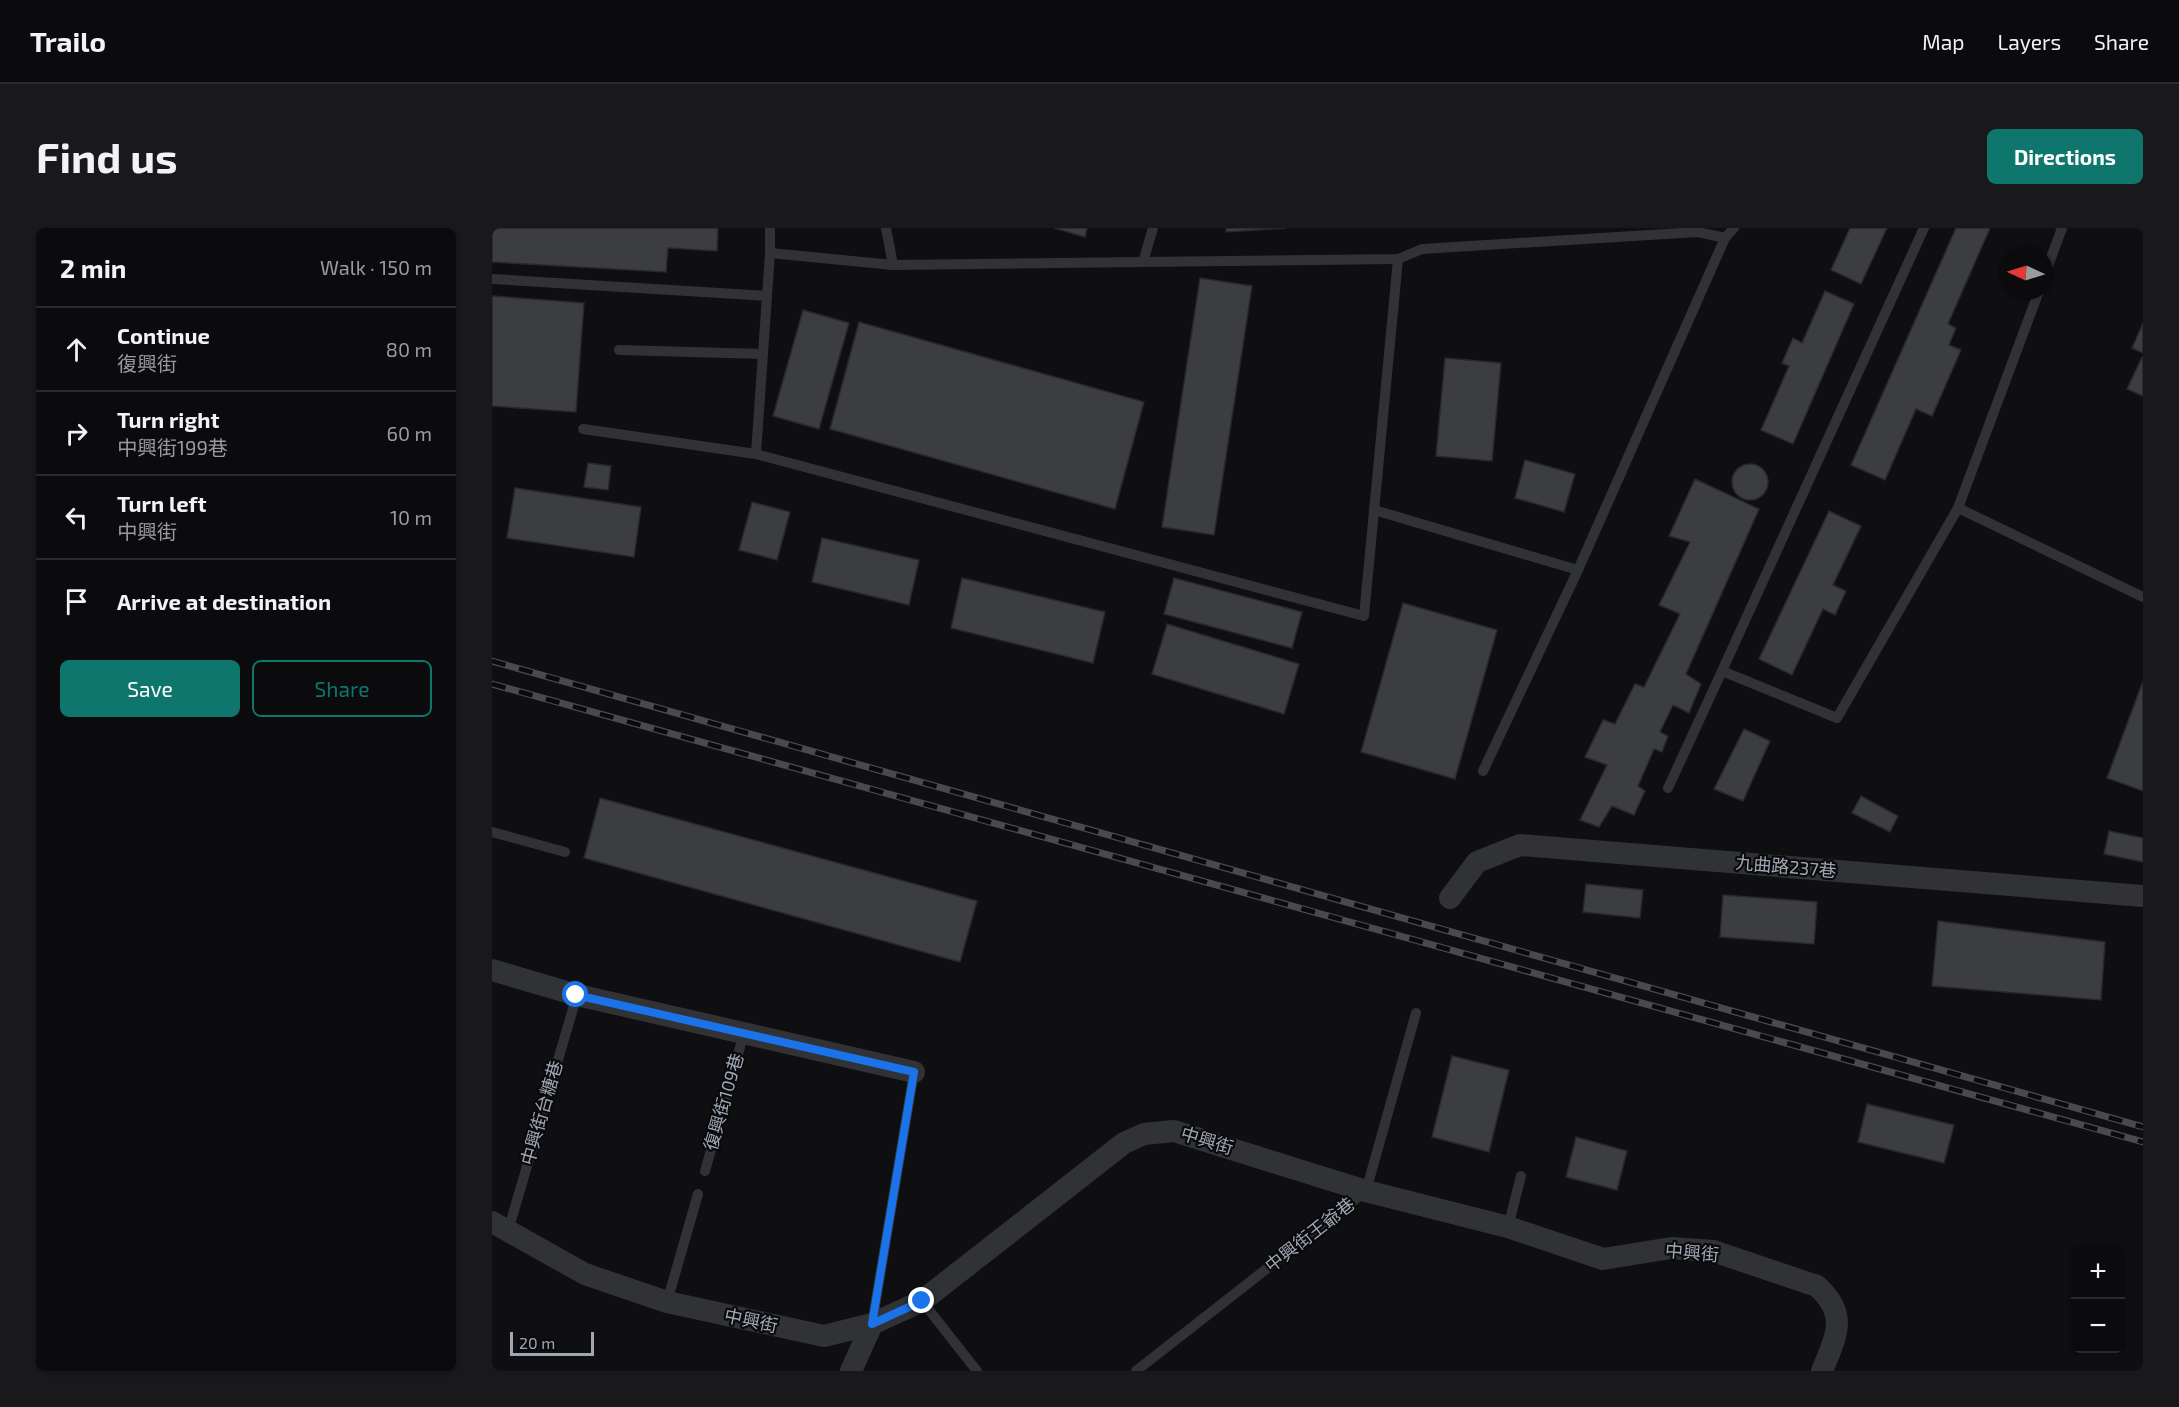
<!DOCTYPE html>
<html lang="en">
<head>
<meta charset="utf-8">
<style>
  body { margin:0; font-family:"Exo 2","Noto Sans TC",sans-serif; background:#19191b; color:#f1f3f6 }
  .controls { position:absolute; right:18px; bottom:18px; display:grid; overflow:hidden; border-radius:9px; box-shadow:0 2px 4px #0004 }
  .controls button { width:54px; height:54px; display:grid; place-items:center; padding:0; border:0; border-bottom:2px solid #2b2b2e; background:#0b0b0d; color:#f1f3f6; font:30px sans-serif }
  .compass { position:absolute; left:1507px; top:18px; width:54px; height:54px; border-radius:50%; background:#0b0b0d; box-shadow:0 2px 4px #0004; rotate:274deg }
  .scale { position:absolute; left:18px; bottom:15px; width:84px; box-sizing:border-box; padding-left:6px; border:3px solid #9fa7b3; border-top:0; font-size:16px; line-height:21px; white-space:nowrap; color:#9fa7b3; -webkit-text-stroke:4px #0a0a0c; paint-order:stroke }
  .stop { position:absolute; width:18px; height:18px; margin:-14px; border:4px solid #1a73e8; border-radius:50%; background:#fff }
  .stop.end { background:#1a73e8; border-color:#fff; box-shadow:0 2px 6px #0008 }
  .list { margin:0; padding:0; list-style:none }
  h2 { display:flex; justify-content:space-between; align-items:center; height:78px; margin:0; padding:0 24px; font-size:26px }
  h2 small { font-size:20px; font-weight:400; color:#9a9b9d }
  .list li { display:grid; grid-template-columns:39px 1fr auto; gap:18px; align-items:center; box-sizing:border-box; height:84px; padding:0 24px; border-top:2px solid #2b2b2e }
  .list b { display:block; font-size:22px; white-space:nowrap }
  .list p { margin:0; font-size:20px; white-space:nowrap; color:#9a9b9d }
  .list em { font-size:20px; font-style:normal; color:#9a9b9d }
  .actions { display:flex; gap:12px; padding:18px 24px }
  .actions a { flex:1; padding:14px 0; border:2px solid #0f766e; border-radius:9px; text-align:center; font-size:21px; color:#0f766e }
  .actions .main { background:#0f766e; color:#fff }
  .icon { flex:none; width:33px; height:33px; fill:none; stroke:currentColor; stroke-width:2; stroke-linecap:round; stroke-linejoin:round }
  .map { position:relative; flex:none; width:1651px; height:1143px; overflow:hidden; border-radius:9px }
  header { display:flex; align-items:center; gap:36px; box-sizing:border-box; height:84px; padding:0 30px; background:#0b0b0d; border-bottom:2px solid #2b2b2e }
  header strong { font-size:28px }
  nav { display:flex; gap:33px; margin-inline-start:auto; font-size:21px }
  .intro { display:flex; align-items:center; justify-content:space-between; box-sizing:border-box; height:144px; padding:0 36px }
  h1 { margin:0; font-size:42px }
  .button { padding:15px 27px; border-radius:9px; background:#0f766e; color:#fff; font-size:21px; font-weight:700 }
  main { display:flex; gap:36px; padding:0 36px }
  aside { flex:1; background:#0b0b0d; border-radius:9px; box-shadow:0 2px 4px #0004 }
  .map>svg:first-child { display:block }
</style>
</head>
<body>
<header>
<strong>Trailo</strong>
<nav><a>Map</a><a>Layers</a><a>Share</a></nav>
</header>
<div class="intro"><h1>Find us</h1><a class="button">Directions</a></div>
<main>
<aside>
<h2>2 min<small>Walk · 150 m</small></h2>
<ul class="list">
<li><svg class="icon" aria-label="ahead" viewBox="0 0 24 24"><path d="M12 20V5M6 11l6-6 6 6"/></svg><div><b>Continue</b><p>復興街</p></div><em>80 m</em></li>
<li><svg class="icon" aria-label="right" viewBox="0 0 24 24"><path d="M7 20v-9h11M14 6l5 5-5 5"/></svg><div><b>Turn right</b><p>中興街199巷</p></div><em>60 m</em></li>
<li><svg class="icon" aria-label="left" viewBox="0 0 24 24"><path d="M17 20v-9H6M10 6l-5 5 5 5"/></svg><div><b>Turn left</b><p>中興街</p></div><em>10 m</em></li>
<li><svg class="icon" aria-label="arrive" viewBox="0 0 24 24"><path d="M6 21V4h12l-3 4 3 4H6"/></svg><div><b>Arrive at destination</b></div></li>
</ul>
<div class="actions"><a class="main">Save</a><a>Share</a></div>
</aside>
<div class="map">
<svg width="1651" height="1143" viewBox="0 0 1651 1143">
  <rect width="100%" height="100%" fill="#0f0f11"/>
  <g fill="#3b3d41" stroke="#29292d" stroke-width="1.5">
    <polygon points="0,0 226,0 225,23 176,20 174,44 0,34"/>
    <polygon points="562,0 595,0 593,9"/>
    <polygon points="734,0 794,0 734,4"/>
    <polygon points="1358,0 1395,0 1369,56 1339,42"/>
    <polygon points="1464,0 1498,0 1456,96 1464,100 1457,117 1469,122 1440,188 1424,181 1393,252 1359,237"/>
    <polygon points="708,50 760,58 722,307 670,299"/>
    <polygon points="1333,63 1362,76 1301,216 1269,202 1297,138 1290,135 1301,110 1310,115"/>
    <polygon points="0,68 92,75 84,184 0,178"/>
    <polygon points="311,82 357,95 327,201 281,188"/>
    <polygon points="367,94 652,174 623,281 338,201"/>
    <polygon points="1651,95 1651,125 1640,120"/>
    <polygon points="1650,129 1651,129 1651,168 1635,161"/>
    <polygon points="953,130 1009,135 1000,233 944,228"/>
    <polygon points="1033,232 1083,246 1072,284 1023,270"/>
    <polygon points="96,235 119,238 116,262 92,259"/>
    <circle cx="1258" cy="254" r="18"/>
    <polygon points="1203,251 1267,281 1194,446 1209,456 1197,485 1181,477 1168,504 1176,508 1170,524 1162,521 1146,558 1153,563 1142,587 1120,578 1107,599 1088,592 1115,537 1093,529 1111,492 1123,496 1143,456 1152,459 1188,386 1167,377 1198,314 1177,308"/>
    <polygon points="23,260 149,279 142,329 15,310"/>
    <polygon points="260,274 298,284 285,332 247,322"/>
    <polygon points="1337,283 1369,298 1341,357 1354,363 1343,387 1331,381 1300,447 1267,431"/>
    <polygon points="330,310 427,332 417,377 320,354"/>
    <polygon points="470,350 613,384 601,435 459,400"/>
    <polygon points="682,350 810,384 800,420 672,386"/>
    <polygon points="911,375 1005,402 963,551 869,524"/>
    <polygon points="675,396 807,436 792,486 660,446"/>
    <polygon points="1651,453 1651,563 1615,550"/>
    <polygon points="1252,501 1278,513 1251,573 1222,561"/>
    <polygon points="1369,568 1406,588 1398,604 1360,585"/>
    <polygon points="108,570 485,673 468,734 92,630"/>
    <polygon points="1617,603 1651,610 1651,634 1612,626"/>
    <polygon points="1094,656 1151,662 1148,690 1091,684"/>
    <polygon points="1231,667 1325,674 1322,716 1228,709"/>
    <polygon points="1446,693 1613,714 1609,772 1440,758"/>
    <polygon points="960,828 1017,842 997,924 940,909"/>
    <polygon points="1375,876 1462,897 1452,935 1366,914"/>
    <polygon points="1084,909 1135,923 1125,962 1074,949"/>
  </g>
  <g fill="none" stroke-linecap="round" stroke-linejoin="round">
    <g stroke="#303236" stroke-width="10">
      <polyline points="394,0 401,37 906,31 930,21 1206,4 1233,10"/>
      <polyline points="1432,0 1230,443 1345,490 1466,280"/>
      <polyline points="278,25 278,0"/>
      <polyline points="651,34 661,0"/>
      <polyline points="401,37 278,25 264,226 872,388 906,31"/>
      <polyline points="1552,49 1570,0"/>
      <polyline points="0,51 275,68"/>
      <polyline points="1547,63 1466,280 1651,369"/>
      <polyline points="127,122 271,126"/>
      <polyline points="91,201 264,226"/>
      <polyline points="882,282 1086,342 991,543"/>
      <polyline points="1086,342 1233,10 1242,0"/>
      <polyline points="1176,560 1230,443"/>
      <polyline points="0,604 73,624"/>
      <polyline points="213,943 252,805"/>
      <polyline points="1016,999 1029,948"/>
      <polyline points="16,1003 85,767"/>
      <polyline points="430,1073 485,1143"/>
      <polyline points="175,1074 206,966"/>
      <polyline points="380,1096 422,844"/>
      <polyline points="644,1143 874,963 924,785"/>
    </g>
    <g stroke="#303236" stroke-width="22">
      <polyline points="958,670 985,634 1028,617 1651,668"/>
      <polyline points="0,742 85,767 422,844"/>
      <path d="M0,994L93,1046L175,1074L332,1108L380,1096L430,1073L632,915L652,906L682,903L874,963L1016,999L1111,1031L1179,1020L1221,1023L1325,1058C1357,1087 1344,1108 1330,1143"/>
      <polyline points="359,1143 380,1096"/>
    </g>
    <defs>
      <g id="rail">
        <polyline points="0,433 1651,899"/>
        <polyline points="0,456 1651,914"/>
      </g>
    </defs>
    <use href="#rail" stroke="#474a4f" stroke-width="7"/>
    <use href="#rail" stroke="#0a0a0c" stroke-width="4.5" stroke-dasharray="14" stroke-linecap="butt"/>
  </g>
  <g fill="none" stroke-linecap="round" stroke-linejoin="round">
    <polyline stroke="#1a73e8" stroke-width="8" points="84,767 422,844 380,1096 430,1073"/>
  </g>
  <g text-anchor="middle" stroke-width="4.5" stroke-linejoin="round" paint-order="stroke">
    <g font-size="18" fill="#9fa7b3" stroke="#0a0a0c">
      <text transform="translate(1294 639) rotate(5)" y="6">九曲路237巷</text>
      <text transform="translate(232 874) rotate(-74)" y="6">復興街109巷</text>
      <text transform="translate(50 885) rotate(-74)" y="6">中興街台糖巷</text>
      <text transform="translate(715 913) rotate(17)" y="6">中興街</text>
      <text transform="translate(818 1007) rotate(-38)" y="6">中興街王爺巷</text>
      <text transform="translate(1200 1025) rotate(5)" y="6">中興街</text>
      <text transform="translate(259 1093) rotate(12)" y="6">中興街</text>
    </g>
  </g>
</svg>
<div class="controls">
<button>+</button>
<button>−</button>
</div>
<svg class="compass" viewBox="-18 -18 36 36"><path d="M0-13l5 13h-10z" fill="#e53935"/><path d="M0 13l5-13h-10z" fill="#9a9b9d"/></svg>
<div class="scale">20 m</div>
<div class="stop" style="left:84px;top:767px"></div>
<div class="stop end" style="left:430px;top:1073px"></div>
</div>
</main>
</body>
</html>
